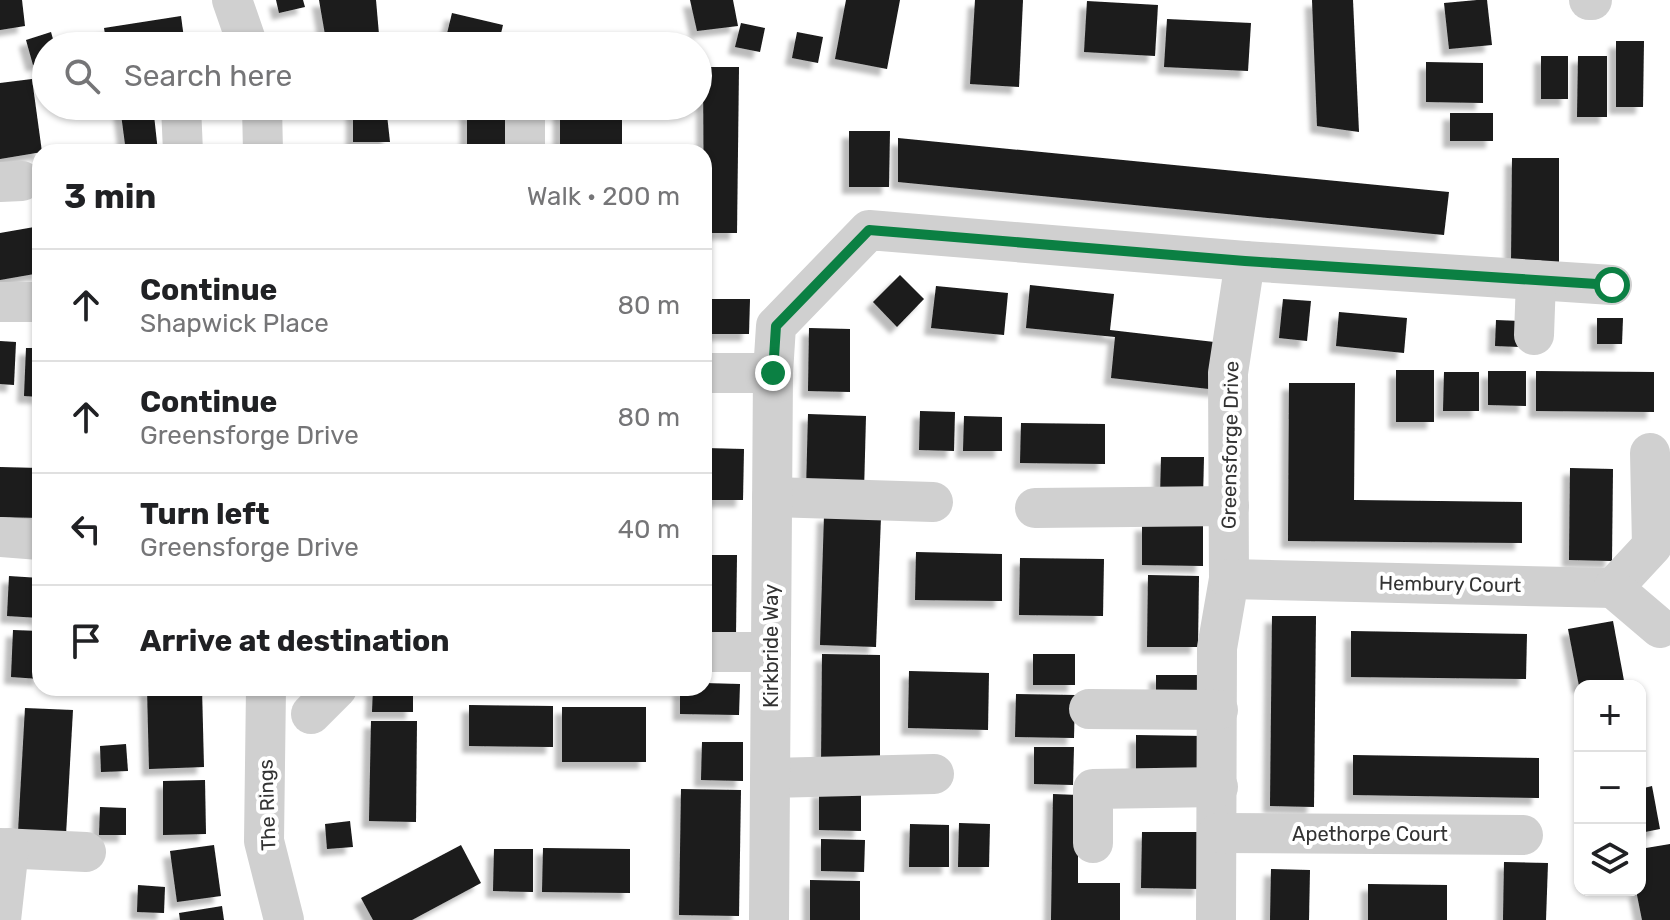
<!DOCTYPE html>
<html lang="en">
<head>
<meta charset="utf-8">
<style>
  body { margin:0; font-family:Rubik,sans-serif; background:#f2f2f2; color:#202124 }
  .controls { position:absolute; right:24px; bottom:24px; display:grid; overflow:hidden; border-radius:16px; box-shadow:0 2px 6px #0004 }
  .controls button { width:72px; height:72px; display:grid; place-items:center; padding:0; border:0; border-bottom:2px solid #e0e0e0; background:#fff; color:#202124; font:40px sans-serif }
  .stop { position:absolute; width:24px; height:24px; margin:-18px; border:6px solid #0b8043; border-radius:50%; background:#fff }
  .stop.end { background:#0b8043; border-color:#fff; box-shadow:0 2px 8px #0008 }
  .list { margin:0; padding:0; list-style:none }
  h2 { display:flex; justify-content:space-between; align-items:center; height:104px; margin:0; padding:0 32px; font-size:34px }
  h2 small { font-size:26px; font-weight:400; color:#757577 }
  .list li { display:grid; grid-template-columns:52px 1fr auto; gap:24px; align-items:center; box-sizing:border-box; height:112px; padding:0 32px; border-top:2px solid #e0e0e0 }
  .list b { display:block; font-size:30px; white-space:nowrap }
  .list p { margin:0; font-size:26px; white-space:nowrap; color:#757577 }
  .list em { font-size:26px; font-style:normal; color:#757577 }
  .icon { flex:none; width:44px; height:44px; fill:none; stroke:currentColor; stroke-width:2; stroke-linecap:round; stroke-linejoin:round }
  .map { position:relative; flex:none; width:1670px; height:920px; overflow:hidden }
  .search { position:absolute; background:#fff; box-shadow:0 2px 6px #0004; left:32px; top:32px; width:680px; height:88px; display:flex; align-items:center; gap:20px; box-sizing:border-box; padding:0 28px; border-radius:44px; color:#757577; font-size:30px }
  .panel { position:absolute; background:#fff; box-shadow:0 2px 6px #0004; left:32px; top:144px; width:680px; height:552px; border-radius:24px }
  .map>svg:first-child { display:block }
</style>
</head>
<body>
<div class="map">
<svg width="1670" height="920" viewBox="0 0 1670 920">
  <defs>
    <filter id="shadow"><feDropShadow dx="-7" dy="7" stdDeviation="2" flood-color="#0004"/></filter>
  </defs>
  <rect width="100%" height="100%" fill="#fff"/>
  <g fill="#1a1a1a" filter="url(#shadow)">
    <polygon points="0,0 22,0 25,26 0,30"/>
    <polygon points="276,0 303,0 305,7 279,13"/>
    <polygon points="319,0 376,0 380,46 327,46"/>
    <polygon points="690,0 733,0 738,26 697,31"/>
    <polygon points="846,0 900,0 887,69 835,59"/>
    <polygon points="975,0 1023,0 1019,87 970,84"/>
    <polygon points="1312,0 1353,0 1359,132 1317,126"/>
    <polygon points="1477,0 1487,0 1492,45 1449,49 1444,3"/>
    <polygon points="1087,1 1158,5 1155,56 1084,52"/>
    <polygon points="452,13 503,25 498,46 444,46"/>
    <polygon points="181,16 185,46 107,46 104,28"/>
    <polygon points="1167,19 1251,23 1248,71 1164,67"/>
    <polygon points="741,23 765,28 760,52 735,47"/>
    <polygon points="51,32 55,46 46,46 46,61 33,65 26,40"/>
    <polygon points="797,32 823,37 818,63 792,58"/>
    <rect x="561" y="41" width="62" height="5"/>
    <polygon points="1616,41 1644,41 1643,107 1616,107"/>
    <rect x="1541" y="56" width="27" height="43"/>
    <polygon points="1578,56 1607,56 1607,117 1577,117"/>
    <polygon points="1426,62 1483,63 1483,103 1426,102"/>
    <polygon points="703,67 739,67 737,233 704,233"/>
    <polygon points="32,79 42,152 0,159 0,83"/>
    <polygon points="120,106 153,106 158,152 126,152"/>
    <polygon points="353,106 386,106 390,142 353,142"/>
    <rect x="560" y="106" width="62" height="46"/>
    <polygon points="467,111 506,111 505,146 467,145"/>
    <rect x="1450" y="113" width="43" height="28"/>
    <polygon points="849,131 890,131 889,187 849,187"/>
    <polygon points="898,138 1449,192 1444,235 898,182"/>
    <polygon points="1512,158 1559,158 1559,267 1511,266"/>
    <polygon points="40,226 40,273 0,280 0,233"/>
    <polygon points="900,275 924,299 897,327 873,302"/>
    <polygon points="1030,285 1114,294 1110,330 1223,343 1218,390 1111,378 1115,337 1026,328"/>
    <polygon points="936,286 1008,293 1004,335 931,328"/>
    <polygon points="711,299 750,299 749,334 711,334"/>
    <polygon points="1283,299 1311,301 1307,341 1279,338"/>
    <polygon points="1339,312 1407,318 1404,353 1336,346"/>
    <polygon points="1597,318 1623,318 1622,344 1597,344"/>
    <polygon points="1496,320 1521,321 1520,347 1495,346"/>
    <polygon points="809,328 850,329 850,392 808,391"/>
    <polygon points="0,341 16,342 14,385 0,384"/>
    <polygon points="26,348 40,348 40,397 24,396"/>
    <rect x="1396" y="370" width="38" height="52"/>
    <polygon points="1488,371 1526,371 1526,406 1488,405"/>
    <polygon points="1536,371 1654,372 1654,412 1536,411"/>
    <polygon points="1444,372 1479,372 1479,411 1443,411"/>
    <polygon points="1289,383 1355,383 1354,500 1522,502 1522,543 1288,541"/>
    <polygon points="920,411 955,412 954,451 919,450"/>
    <polygon points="808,414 866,416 864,492 806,491"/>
    <polygon points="964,416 1002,417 1002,451 963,451"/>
    <polygon points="1021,423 1105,424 1105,464 1020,463"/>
    <polygon points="706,448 744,449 743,500 705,500"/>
    <polygon points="1161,457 1204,457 1203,498 1160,498"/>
    <polygon points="0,467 40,468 40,518 0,517"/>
    <polygon points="1570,468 1613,469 1612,561 1569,560"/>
    <polygon points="824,515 881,517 876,647 820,645"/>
    <polygon points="1142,524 1203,525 1203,566 1142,565"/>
    <polygon points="916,552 1002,554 1002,601 915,600"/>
    <polygon points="704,555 737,555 736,635 704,635"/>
    <polygon points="1020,558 1104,559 1103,616 1019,615"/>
    <polygon points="1148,575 1199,576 1198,647 1147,647"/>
    <polygon points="9,576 40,578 40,618 7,616"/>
    <polygon points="1272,616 1316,616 1314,807 1270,806"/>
    <polygon points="1613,621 1625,686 1579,686 1568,629"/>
    <polygon points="13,630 40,631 40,679 11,677"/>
    <polygon points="1351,631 1527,634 1526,679 1351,677"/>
    <polygon points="822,654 880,655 880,768 821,767"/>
    <rect x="1033" y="654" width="42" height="31"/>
    <polygon points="909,671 989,673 988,730 908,728"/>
    <polygon points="1156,675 1198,675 1197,713 1156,713"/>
    <polygon points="704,683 740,684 739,715 680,714 680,688 704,688"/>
    <polygon points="147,688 202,688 204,767 149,769"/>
    <polygon points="373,688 413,688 413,712 372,712"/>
    <polygon points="1016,694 1075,695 1074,738 1015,737"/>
    <polygon points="469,705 553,706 553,747 469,746"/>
    <rect x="562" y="707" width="84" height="55"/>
    <polygon points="25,708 73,710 65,853 17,850"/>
    <polygon points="371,721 417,721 416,822 369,821"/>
    <polygon points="1136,735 1202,736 1202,786 1136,785"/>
    <polygon points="702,742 743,742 743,781 701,780"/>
    <polygon points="126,744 128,771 101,772 100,746"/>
    <polygon points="1034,747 1074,747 1073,785 1034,784"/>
    <polygon points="1353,755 1539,758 1539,798 1353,795"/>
    <polygon points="205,780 206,834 163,835 163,781"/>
    <polygon points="1652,786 1660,829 1640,833 1640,789"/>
    <polygon points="681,789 741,790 739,916 679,915"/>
    <polygon points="819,790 861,790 861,831 819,830"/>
    <polygon points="1053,794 1078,795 1078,883 1120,883 1120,920 1051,920"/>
    <polygon points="100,807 126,808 126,835 99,835"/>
    <polygon points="350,821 353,847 327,849 325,824"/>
    <polygon points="959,823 990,824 989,867 958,867"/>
    <polygon points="910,824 949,825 949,867 909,867"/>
    <polygon points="1142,832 1201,832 1201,889 1141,888"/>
    <polygon points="821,839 865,840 864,872 821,871"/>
    <polygon points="1670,844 1670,920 1642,920 1636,890 1640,890 1640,849"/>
    <polygon points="214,845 221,896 177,902 170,851"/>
    <polygon points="461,845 481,883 412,920 373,920 361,898"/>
    <polygon points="543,848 630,849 630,893 542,892"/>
    <polygon points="494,849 533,849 533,892 493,891"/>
    <polygon points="1504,862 1548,863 1546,920 1503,920"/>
    <polygon points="1271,869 1310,870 1309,920 1270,920"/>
    <polygon points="810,880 860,881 860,920 810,920"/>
    <polygon points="1368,884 1447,885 1447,920 1368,920"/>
    <polygon points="138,885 165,887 164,913 137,912"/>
    <polygon points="222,906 224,920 180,920 179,913"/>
  </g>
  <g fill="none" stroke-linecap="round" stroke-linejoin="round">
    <g stroke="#d0d0d0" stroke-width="40">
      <polyline points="232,0 248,46"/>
      <polyline points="1589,0 1592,0"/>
      <polyline points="181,106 183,152"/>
      <polyline points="262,106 263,152"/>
      <polyline points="525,109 525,152"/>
      <polyline points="0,182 22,181"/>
      <polyline points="1245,261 1612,285"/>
      <polyline points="0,302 34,302"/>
      <polyline points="1534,335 1536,280"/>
      <polyline points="704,373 773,373 776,326 869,230 1245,261 1228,373 1229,579 1217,648 1216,920"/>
      <polyline points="772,497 933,502"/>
      <polyline points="1035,508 1229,506"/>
      <polyline points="0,537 40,540"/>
      <polyline points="1229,579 1613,588 1652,546 1650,453"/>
      <polyline points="1613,588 1660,628"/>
      <polyline points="704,652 771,652"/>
      <polyline points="266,688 264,841 284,920"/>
      <polyline points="1089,709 1218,710"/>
      <polyline points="311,714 337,688"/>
      <polyline points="770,778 934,774"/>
      <polyline points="1218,833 1523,835"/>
      <polyline points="1093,843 1093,789 1218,787"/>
      <polyline points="0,848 86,852"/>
      <polyline points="1,920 9,848"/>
      <polyline points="769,920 773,373"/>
    </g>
  </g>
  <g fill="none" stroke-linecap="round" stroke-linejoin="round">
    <polyline stroke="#0b8043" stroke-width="10" points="773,373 776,326 869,230 1245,261 1612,285"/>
  </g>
  <g text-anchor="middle" stroke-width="8" stroke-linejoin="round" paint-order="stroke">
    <g font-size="20" fill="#333" stroke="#fff">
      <text transform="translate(1230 445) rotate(-89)" y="7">Greensforge Drive</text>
      <text transform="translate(1450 584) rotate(1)" y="7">Hembury Court</text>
      <text transform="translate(771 646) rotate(-90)" y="7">Kirkbride Way</text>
      <text transform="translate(267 805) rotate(-92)" y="7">The Rings</text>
      <text x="1370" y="841">Apethorpe Court</text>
    </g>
  </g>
</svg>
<div class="controls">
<button>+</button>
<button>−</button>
<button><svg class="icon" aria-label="layers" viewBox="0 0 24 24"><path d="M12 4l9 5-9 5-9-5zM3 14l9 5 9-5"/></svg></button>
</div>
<div class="stop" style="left:1612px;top:285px"></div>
<div class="stop end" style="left:773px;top:373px"></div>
<div class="search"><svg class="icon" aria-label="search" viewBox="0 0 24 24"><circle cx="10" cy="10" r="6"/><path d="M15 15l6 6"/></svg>Search here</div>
<section class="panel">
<h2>3 min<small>Walk · 200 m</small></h2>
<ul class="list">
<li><svg class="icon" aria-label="ahead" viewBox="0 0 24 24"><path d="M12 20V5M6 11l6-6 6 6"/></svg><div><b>Continue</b><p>Shapwick Place</p></div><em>80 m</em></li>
<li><svg class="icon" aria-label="ahead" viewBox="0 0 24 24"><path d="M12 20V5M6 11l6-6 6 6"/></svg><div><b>Continue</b><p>Greensforge Drive</p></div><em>80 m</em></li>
<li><svg class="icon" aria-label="left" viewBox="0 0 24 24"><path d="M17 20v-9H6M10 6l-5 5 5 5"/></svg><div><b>Turn left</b><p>Greensforge Drive</p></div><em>40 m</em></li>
<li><svg class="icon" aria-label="arrive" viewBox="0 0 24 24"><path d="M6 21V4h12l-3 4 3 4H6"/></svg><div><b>Arrive at destination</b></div></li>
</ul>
</section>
</div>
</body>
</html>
